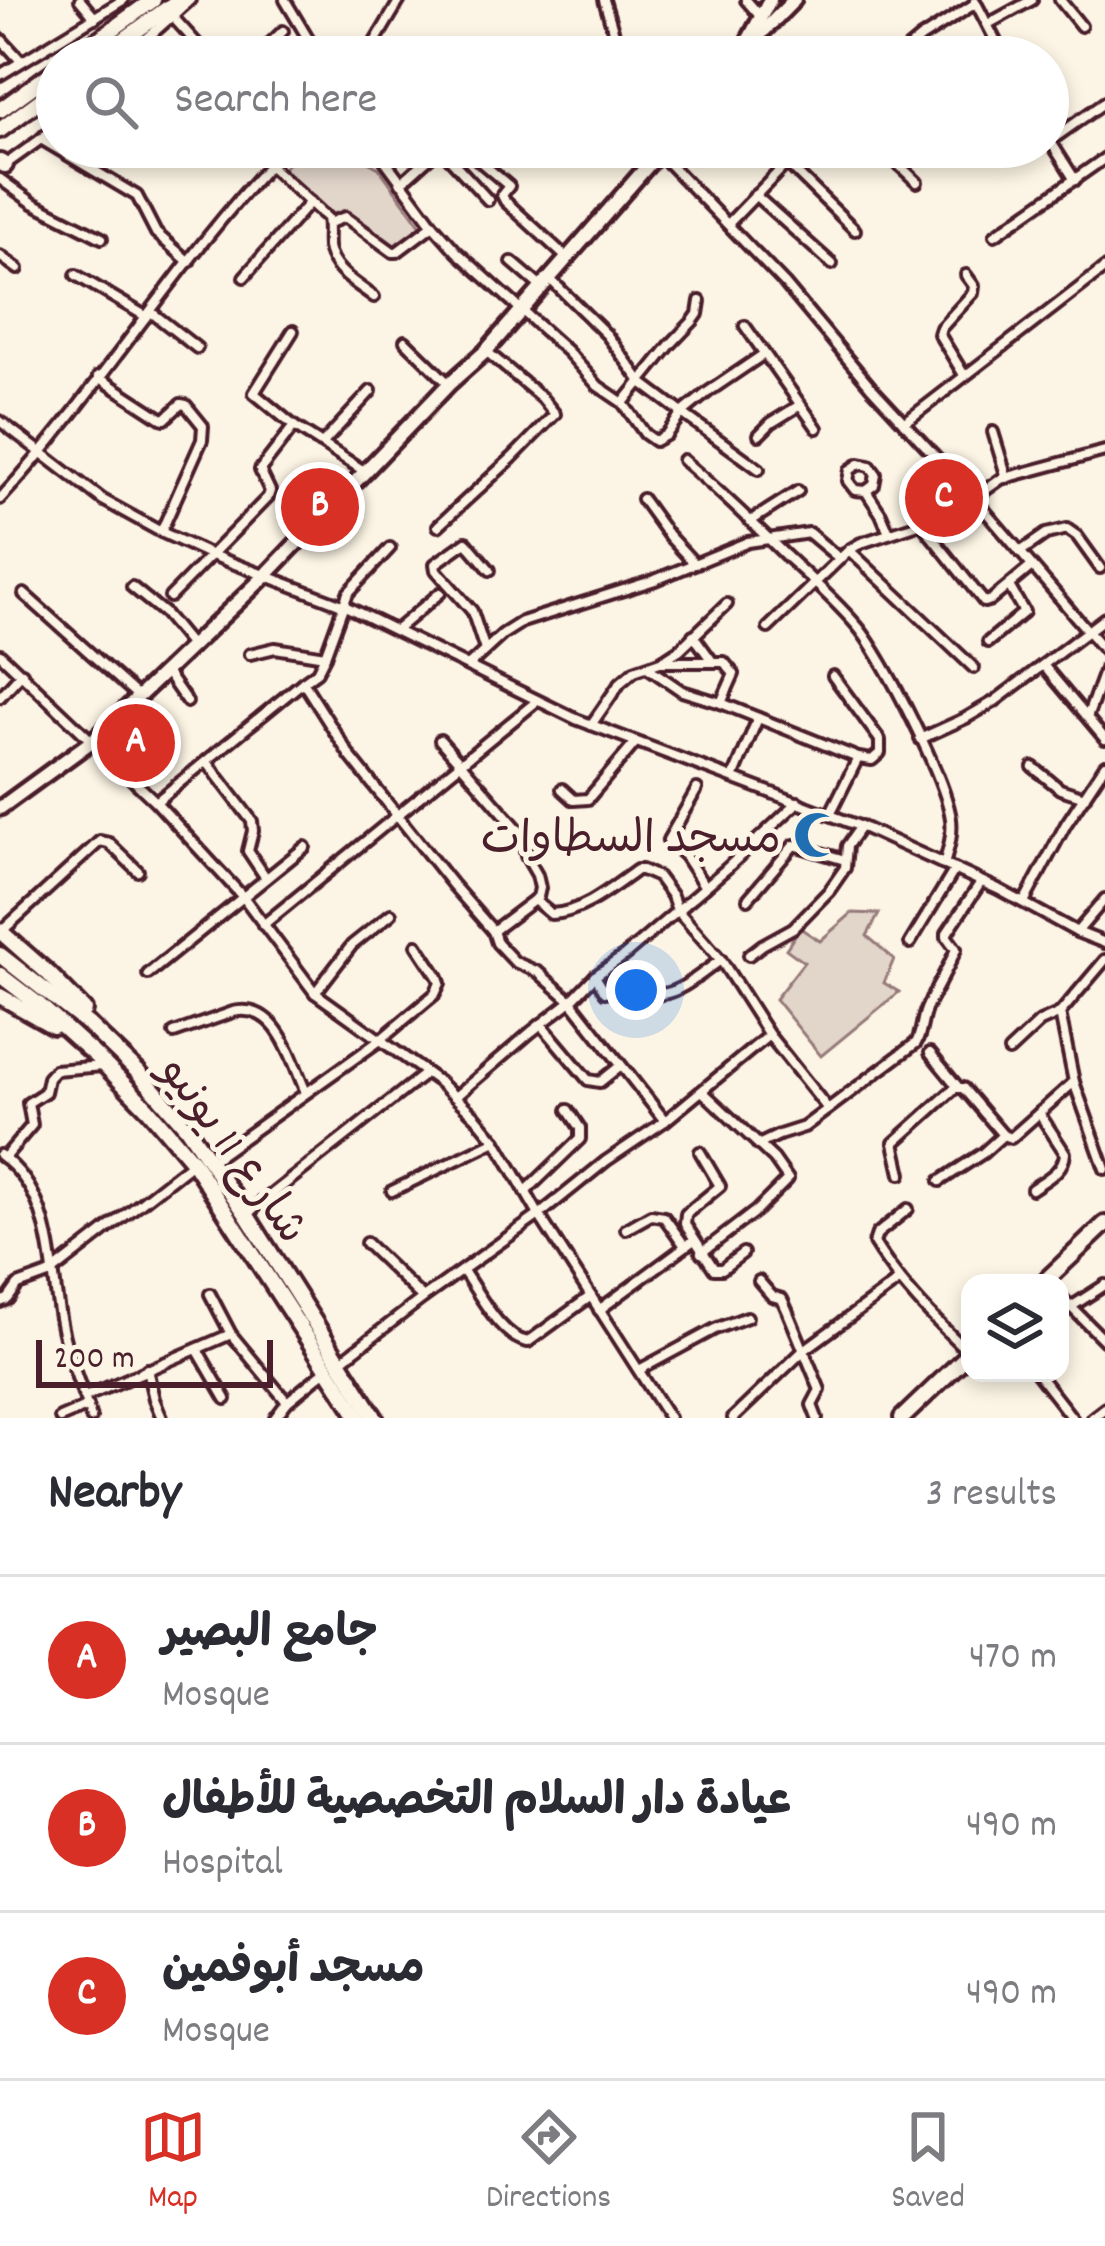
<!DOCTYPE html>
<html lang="en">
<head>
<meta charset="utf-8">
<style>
  body { margin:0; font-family:Dekko,"Playpen Sans Arabic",sans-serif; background:#f7f7f7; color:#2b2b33 }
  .controls { position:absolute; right:36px; bottom:36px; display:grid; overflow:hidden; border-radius:24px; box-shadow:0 6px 18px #0003 }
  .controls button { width:108px; height:108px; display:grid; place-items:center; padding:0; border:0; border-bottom:3px solid #e1e1e2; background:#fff; color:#2b2b33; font:60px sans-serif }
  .scale { position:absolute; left:36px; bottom:30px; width:237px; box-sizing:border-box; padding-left:12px; border:6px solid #4a1f2b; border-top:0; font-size:33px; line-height:42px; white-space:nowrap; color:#4a1f2b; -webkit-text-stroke:9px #fcf5e5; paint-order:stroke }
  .you { position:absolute; left:636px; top:990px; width:42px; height:42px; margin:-30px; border:9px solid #fff; border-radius:50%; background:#1a73e8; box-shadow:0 0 0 18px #1a73e833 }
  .badge { display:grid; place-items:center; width:78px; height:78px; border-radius:50%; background:#d93025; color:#fff; font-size:39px; font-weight:700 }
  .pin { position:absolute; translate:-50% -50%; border:6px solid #fff; box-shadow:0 3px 12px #0006 }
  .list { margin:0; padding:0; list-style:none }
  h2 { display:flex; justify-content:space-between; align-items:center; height:156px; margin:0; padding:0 48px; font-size:51px }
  h2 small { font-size:39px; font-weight:400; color:#7c7c81 }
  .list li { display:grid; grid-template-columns:78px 1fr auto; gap:36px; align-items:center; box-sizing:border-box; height:168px; padding:0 48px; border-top:3px solid #e1e1e2 }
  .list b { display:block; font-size:45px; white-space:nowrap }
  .list p { margin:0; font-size:39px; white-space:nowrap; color:#7c7c81 }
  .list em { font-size:39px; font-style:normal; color:#7c7c81 }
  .icon { flex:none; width:66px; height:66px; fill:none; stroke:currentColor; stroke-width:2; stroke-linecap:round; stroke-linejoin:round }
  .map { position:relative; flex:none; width:1105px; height:1418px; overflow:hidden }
  .search { position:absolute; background:#fff; box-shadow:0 6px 18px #0003; left:36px; right:36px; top:36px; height:132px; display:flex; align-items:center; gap:30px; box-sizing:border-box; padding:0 42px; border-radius:66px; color:#7c7c81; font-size:45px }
  .sheet { height:660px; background:#fff }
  nav { display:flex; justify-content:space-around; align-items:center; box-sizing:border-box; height:168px; border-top:3px solid #e1e1e2; background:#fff; font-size:33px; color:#7c7c81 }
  nav a { display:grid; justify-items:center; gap:6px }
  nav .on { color:#d93025 }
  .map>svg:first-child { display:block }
</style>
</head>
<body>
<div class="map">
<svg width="1105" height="1418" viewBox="0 0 1105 1418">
  <rect width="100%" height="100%" fill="#fcf5e5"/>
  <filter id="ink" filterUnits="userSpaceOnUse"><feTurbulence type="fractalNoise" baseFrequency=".00833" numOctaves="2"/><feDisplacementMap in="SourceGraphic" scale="24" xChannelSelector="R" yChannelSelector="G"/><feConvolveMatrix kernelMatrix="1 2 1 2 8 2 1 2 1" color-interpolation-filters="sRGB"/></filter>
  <g filter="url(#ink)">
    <g fill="#e2d5ca" stroke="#967a7a" stroke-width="3">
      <polygon points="303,147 358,147 366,161 379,168 421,226 389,249 346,215 331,216 280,172"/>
      <polygon points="852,913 879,914 867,936 894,959 884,983 899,992 821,1056 775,999 804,962 786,949 800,928 820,941"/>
    </g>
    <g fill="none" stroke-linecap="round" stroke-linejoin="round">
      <defs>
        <g id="minor">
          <polyline points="80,0 95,18"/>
          <polyline points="285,0 319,57"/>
          <polyline points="604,0 621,57"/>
          <polyline points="746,0 760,16"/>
          <polyline points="1060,0 1081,26"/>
          <polyline points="975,1 1004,57"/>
          <polyline points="172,16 209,57"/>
          <polyline points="988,24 1032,0"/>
          <polyline points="0,38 21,61"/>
          <polyline points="126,57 190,0"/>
          <polyline points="256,57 283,31"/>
          <polyline points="366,57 400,0"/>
          <polyline points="898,57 921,38 976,3"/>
          <polyline points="0,75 123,0"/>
          <polyline points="41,139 137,196 156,233 189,262"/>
          <polyline points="1049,139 1075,180"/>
          <polyline points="1050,141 1105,102"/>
          <polyline points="375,147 433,225 457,252 568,352 598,386 623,403 645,434 655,441 666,435 682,413 642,383 607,335 549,278"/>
          <polyline points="463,147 509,186 502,195 505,201 567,258"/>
          <polyline points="653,147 785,284 871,387 975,499 1105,651"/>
          <polyline points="880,147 917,182"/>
          <polyline points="440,148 488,200"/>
          <polyline points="787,163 855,230"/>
          <path d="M269,165L327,218C329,228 327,237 328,247C332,271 356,283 374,297"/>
          <polyline points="2,167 41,139 57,123"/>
          <polyline points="0,179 33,203 102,238"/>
          <polyline points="401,183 440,148"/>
          <polyline points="755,195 832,264"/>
          <polyline points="329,223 345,217 393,252 397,252 433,225"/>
          <polyline points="728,224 787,163 807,147"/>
          <polyline points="995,235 1105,158"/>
          <polyline points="0,256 18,269"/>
          <polyline points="512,262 541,287"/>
          <polyline points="76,275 147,317"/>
          <polyline points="244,277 310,202"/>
          <polyline points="151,312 197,348"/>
          <polyline points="745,326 817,428"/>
          <polyline points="293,331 254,393 294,426 364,471"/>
          <polyline points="405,341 448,383"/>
          <polyline points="964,375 939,334 941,328 973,293 974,286 966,275"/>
          <polyline points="98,377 161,418 165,419 181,404 186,405 203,426 202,440 161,532"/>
          <polyline points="623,403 670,345 693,321 698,314 700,301"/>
          <polyline points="0,421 103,500 161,532 209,554 345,606 576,719 867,829 998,889 1077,932 1105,943"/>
          <polyline points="904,423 1105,268"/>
          <polyline points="993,432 1007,478"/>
          <polyline points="759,435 771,423 800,405"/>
          <polyline points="323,443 371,391"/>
          <path d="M683,460C718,490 752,522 785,555C810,578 836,601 858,627C884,658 946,780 951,819C953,835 948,850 944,865"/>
          <polyline points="759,469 682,413 708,392 764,354"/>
          <polyline points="866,491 874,485 876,474 870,466 859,464 850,470 848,481 855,490 866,491 881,514 889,533"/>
          <path d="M0,499C103,388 180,255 287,147"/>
          <polyline points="642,499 668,535 694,563"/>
          <polyline points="751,521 798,491"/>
          <polyline points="921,523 984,602 991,600 1032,566"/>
          <polyline points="438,526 512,458 555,414 542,398 486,351"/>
          <polyline points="390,548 348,593 325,656 317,672 303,682 350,756 452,884 493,931 497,943 515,962 538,972 571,1001 665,1121"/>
          <polyline points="849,550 974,668"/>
          <polyline points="1020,552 1046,534 1067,529 1077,536 1100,568"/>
          <polyline points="132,587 164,613 192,647"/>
          <polyline points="24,594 138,696"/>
          <polyline points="170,597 268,497 270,491 260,470 294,426"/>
          <polyline points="768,628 849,550 861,543 955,512 1001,479 1105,451"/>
          <polyline points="396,630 440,593"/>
          <polyline points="693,635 712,661"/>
          <polyline points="988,642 1024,612 1009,586"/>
          <polyline points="485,650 472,611 436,570 435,564 466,542 490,570"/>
          <polyline points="0,654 156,802 244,898 315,993 439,1082 476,1117 496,1141 539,1215 669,1418"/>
          <polyline points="250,654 275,648 325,656"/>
          <polyline points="662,661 679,650 727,604"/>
          <polyline points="1043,665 1105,739"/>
          <polyline points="468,666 503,634 522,622 655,580 748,542 809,533 840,559"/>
          <polyline points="647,667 682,691 721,703 858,758 872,760 880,753 880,740 833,676"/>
          <polyline points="166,672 187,702"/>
          <polyline points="0,697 22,673"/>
          <polyline points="1088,715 1105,669"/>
          <polyline points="591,725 620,683 634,671 660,662 724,662 734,674 721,703"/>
          <polyline points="920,739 966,718 995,701 1105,618"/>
          <polyline points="440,740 522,834 526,856 537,875 540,888 538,897 534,900"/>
          <polyline points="207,762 252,821 253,831 248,851 266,878"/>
          <polyline points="1033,767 1060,789 1085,797"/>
          <polyline points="733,778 758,718"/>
          <polyline points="562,789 574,800 588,799 636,742"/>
          <polyline points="697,789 668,840 685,856 705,887"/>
          <polyline points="156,802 303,682"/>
          <polyline points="830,814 858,758"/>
          <polyline points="748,899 794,845 845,860"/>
          <polyline points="1024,902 1066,824 1105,765"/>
          <polyline points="263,925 537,701"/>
          <polyline points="2,931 100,841 109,843 138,871"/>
          <path d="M493,931L534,900L551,914C582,913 613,887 637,870H642L658,877L672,896L677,910L721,960L769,1035L828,1109"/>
          <polyline points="1077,932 1105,899"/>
          <polyline points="910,943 955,869"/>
          <polyline points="749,955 762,945 793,928 829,891 845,868 847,846 861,826"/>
          <polyline points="1105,960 1060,1013 1074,1082 1105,1169"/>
          <polyline points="148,974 305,847"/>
          <path d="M595,976L605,992C626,986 642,996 662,994C682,992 704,971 721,960"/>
          <polyline points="315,993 352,945 391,914"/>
          <polyline points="541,1024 588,1080 600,1082 620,1066"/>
          <path d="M174,1033L233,1012C278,1001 291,1060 306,1092"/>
          <polyline points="1009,1051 1040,1022 1060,1013"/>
          <polyline points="930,1053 958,1087"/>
          <polyline points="455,1097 531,1032 571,1001 595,976 624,956 725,870 798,802"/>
          <path d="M758,1145L779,1135L804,1127L916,1043C923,1031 921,1018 928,1005C937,986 948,969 956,949L947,937V933L981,882"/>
          <polyline points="700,1152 720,1186 686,1214 685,1224 714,1269 722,1269 743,1253"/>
          <path d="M0,1155C58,1196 48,1275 64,1337C71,1365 83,1391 91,1418"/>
          <polyline points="4,1158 32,1125 28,1103 45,1092 48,1078 55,1070 102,1066"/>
          <polyline points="211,1161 379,1041 435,994 440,983 438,977 417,945"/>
          <polyline points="901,1174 894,1143 955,1088 963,1088 1003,1135"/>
          <polyline points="940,1181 983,1153 1003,1135 1011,1138 1074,1082"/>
          <path d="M1032,1189C1046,1179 1064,1171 1065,1153L1039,1113"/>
          <polyline points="392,1191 496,1141"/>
          <polyline points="525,1192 580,1139 580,1128 568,1110"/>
          <path d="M908,1209L877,1234L874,1243C899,1284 934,1319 968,1352"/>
          <polyline points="248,1213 426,1073"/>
          <polyline points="626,1229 651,1215 664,1217 685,1246"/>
          <polyline points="366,1243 423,1298"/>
          <polyline points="701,1253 757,1210 788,1179 774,1159 703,1092"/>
          <path d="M463,1271C479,1293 501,1338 528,1342L591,1296"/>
          <polyline points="759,1281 772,1296 782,1299 787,1310 820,1390 812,1405 817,1418"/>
          <polyline points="1060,1296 1105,1341"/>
          <polyline points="0,1302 8,1299 18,1285 51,1273 192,1163"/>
          <polyline points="599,1310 694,1240"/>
          <polyline points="1060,1314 1105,1285"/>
          <polyline points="231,1334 287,1402"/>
          <polyline points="197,1349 226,1399"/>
          <polyline points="341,1361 423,1298 539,1215 606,1161 665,1121 769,1035"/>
          <polyline points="147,1369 154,1399 162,1418"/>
          <polyline points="639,1370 715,1329 747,1317"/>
          <polyline points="1037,1373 1072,1418"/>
          <polyline points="85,1397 231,1334 210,1294"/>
          <polyline points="60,1418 88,1406"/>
          <polyline points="275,1418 287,1402 326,1370"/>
          <polyline points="733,1418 803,1351 900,1280"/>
          <polyline points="1092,1418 1105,1408"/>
        </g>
        <g id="secondary">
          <polyline points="749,39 770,0"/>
          <polyline points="738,57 794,0"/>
          <polyline points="0,808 92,741 265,576 449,384 486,351 664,147"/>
        </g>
        <g id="primary">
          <polyline points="74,57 153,0"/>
          <polyline points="100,57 179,0"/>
          <polyline points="0,110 57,69"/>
          <polyline points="0,130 57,88"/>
          <polyline points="0,162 5,165"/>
          <polyline points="1043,1283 1105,1224"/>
          <polyline points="902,1418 970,1353"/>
        </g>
        <g id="trunk">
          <polyline points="0,931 49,974 84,1010"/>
          <polyline points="0,955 89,1025 138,1072 187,1128 246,1214 375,1418"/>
          <polyline points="0,975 38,1004 99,1059 148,1109 193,1162 359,1418"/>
          <polyline points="0,996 53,1026"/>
        </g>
      </defs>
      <use href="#minor" stroke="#4a1f2b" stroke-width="16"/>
      <use href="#secondary" stroke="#4a1f2b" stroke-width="21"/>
      <use href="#primary" stroke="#4a1f2b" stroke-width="22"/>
      <use href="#trunk" stroke="#4a1f2b" stroke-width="22"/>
      <use href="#minor" stroke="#fcf5e5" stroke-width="8"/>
      <use href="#secondary" stroke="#fcf5e5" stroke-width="12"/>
      <use href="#primary" stroke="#fcf5e5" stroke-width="14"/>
      <use href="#trunk" stroke="#fcf5e5" stroke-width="14"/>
    </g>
  </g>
  <defs>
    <symbol id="mosque-bare" viewBox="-9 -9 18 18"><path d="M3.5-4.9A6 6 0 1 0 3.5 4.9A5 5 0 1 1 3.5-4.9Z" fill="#1f6fb2" stroke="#fcf5e5" stroke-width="2.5" paint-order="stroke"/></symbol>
  </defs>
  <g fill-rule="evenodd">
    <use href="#mosque-bare" x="784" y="802" width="66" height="66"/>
  </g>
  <g text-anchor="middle" stroke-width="10" stroke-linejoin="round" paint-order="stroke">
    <g font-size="45" fill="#4a1f2b" stroke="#fcf5e5" text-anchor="end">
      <text x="781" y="851">مسجد السطاوات</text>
    </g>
    <g font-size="45" fill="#4a1f2b" stroke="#fcf5e5">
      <text transform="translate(236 1148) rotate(54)" y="16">شارع 11 يونيو</text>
    </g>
  </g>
</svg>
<div class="controls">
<button><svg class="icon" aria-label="layers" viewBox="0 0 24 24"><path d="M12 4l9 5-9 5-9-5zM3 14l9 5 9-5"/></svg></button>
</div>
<div class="scale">200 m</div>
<div class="you"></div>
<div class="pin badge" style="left:136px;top:743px">A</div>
<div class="pin badge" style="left:320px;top:507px">B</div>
<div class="pin badge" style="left:944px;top:498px">C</div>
<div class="search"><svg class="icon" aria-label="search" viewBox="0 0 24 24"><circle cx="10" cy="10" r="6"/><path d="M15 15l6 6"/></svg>Search here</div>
</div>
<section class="sheet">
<h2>Nearby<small>3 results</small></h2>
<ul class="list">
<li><span class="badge">A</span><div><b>جامع البصير</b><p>Mosque</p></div><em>470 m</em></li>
<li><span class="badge">B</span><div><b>عيادة دار السلام التخصصية للأطفال</b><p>Hospital</p></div><em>490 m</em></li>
<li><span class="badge">C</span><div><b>مسجد أبوفمين</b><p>Mosque</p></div><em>490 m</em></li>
</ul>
</section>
<nav>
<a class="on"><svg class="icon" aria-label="map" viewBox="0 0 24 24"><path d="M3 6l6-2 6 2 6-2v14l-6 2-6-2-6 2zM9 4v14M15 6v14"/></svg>Map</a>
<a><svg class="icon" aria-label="directions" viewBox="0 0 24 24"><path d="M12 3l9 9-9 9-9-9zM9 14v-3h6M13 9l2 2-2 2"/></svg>Directions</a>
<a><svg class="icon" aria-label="saved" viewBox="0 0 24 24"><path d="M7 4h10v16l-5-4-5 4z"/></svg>Saved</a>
</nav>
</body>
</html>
